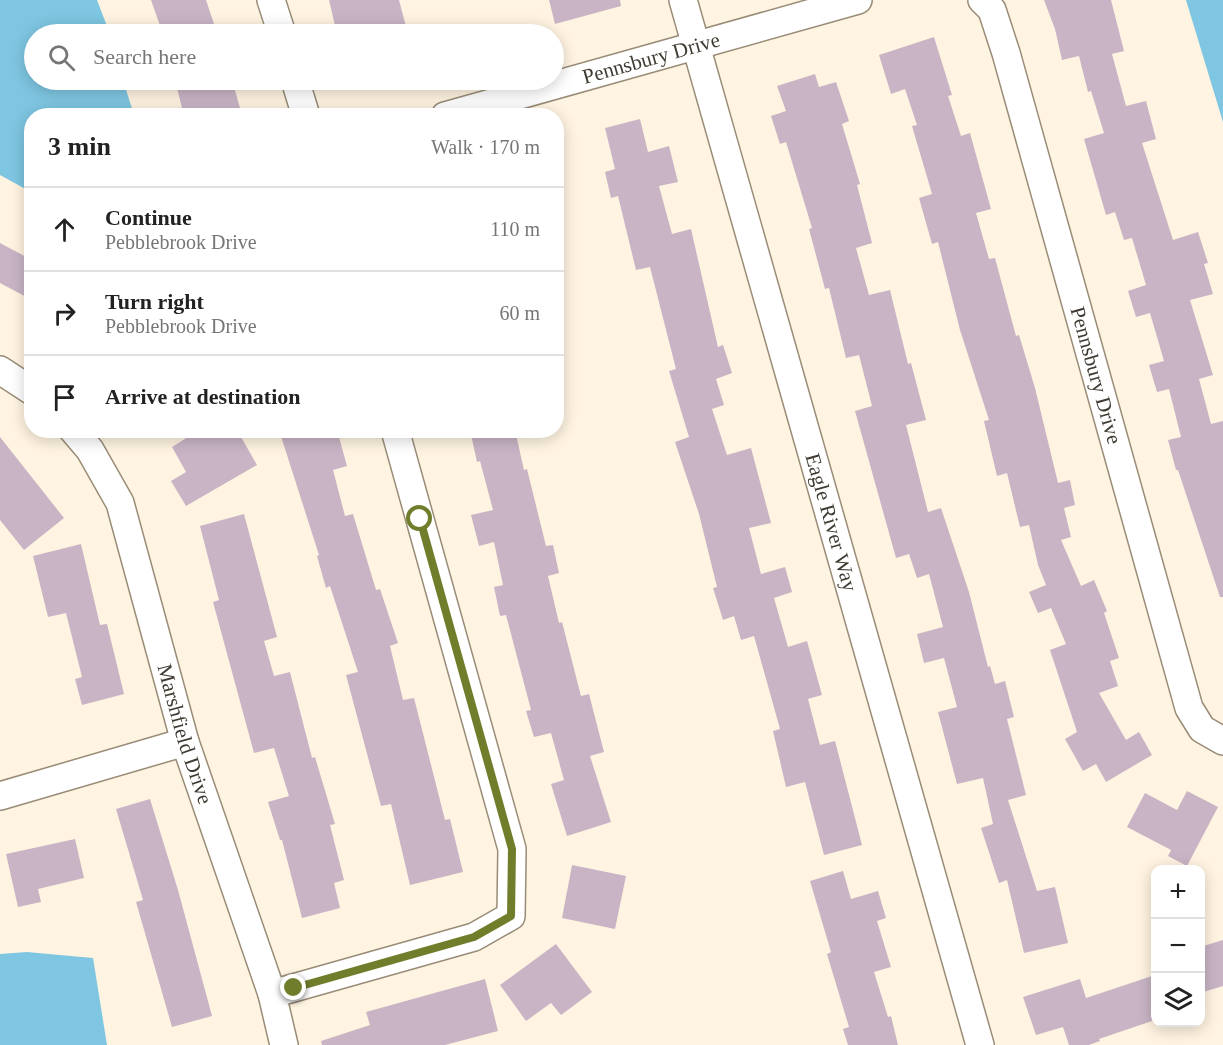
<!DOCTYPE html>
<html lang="en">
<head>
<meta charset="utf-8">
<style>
  body { margin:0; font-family:"Times New Roman",serif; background:#f2f2f2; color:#222 }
  .controls { position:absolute; right:18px; bottom:18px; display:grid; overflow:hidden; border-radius:12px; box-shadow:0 3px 15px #0003 }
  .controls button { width:54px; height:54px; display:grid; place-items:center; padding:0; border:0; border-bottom:2px solid #e0e0e0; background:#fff; color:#222; font:30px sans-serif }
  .stop { position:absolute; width:18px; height:18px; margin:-14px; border:4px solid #707e2c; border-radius:50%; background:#fff }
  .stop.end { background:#707e2c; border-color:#fff; box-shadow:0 2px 6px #0008 }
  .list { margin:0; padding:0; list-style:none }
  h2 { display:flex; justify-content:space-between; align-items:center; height:78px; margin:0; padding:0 24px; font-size:26px }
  h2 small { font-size:20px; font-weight:400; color:#767676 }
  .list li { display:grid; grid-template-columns:39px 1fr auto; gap:18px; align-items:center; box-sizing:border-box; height:84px; padding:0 24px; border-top:2px solid #e0e0e0 }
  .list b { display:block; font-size:22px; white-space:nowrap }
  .list p { margin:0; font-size:20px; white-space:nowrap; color:#767676 }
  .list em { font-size:20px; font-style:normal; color:#767676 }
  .icon { flex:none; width:33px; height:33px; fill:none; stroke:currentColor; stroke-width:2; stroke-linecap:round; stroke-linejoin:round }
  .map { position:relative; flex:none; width:1223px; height:1045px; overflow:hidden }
  .search { position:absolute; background:#fff; box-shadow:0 3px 15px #0003; left:24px; top:24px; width:540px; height:66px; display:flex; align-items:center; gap:15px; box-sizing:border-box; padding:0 21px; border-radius:33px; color:#767676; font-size:22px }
  .panel { position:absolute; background:#fff; box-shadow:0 3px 15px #0003; left:24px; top:108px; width:540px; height:330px; border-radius:24px }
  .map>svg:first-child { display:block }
</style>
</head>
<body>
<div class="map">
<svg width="1223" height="1045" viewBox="0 0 1223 1045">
  <rect width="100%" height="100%" fill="#fff4e1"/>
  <g fill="#7ec6e2">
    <polygon points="0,0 97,0 110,34 34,34 34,80 123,80 134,115 32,116 31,192 0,175"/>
    <polygon points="1186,0 1223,0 1223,122"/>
    <polygon points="27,952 93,958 107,1045 0,1045 0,954"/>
  </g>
  <g fill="#c8b4c5">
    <polygon points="151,0 206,0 215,27 194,34 163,34"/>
    <polygon points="329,0 399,0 408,34 337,34"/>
    <polygon points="549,0 620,0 621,6 555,24"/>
    <polygon points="1044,0 1111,0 1124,51 1112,54 1126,106 1146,101 1156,139 1142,143 1173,240 1198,232 1208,263 1204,264 1213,294 1190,300 1213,375 1199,379 1211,424 1223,421 1223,597 1220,597 1178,470 1176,470 1168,440 1181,437 1169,389 1157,392 1149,365 1164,361 1150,313 1136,317 1128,291 1146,285 1132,238 1124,240 1115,212 1106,215 1084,139 1104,133 1091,91 1088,92 1079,56 1062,60 1055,29"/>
    <polygon points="934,37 952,95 948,96 961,136 970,133 991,209 976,213 989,259 995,258 1016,336 1019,335 1035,388 1058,483 1070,480 1075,505 1064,508 1071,537 1061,540 1081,586 1094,580 1107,611 1104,613 1119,658 1110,661 1118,686 1099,693 1126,740 1139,732 1152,755 1106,782 1096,764 1083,771 1065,739 1077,732 1050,650 1066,644 1051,608 1038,613 1029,592 1046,585 1038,565 1029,525 1020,527 1007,473 997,476 984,421 989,420 960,330 938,242 932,244 919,198 932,194 912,126 917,125 905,89 891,94 879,55"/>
    <polygon points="815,74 819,87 836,82 849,121 842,124 860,184 857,185 872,243 856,248 869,295 890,290 908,364 911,363 926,420 906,425 928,512 941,508 969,592 988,667 990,666 995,684 1005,681 1014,717 1007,719 1026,795 1008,800 1037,891 1055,887 1068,943 1024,953 1007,880 999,883 981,828 993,824 983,778 957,784 938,712 957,707 944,658 924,663 917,634 943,627 929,574 917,578 909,554 896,558 855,411 872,406 859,355 846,358 829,288 825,289 809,229 812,228 786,142 780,144 771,116 786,111 777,86"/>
    <polygon points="175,80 232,80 240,108 211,116 184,116"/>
    <polygon points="640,119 648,152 669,146 678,182 659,186 672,234 691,229 718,347 723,345 732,373 716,379 724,405 712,409 727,455 751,448 771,523 749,528 761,574 785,567 792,592 774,598 788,647 807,641 822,695 808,699 820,745 835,741 862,845 824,855 805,782 786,787 773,731 780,729 754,636 741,640 734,616 723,620 713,588 717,587 699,514 675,442 689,437 669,371 676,369 650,267 636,270 618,196 611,198 605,172 615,169 605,128"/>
    <polygon points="0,243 32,260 32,300 0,283"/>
    <polygon points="199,430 237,430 257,465 186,506 171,481 186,472 172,447"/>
    <polygon points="279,430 337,430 347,466 333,470 345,516 353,514 376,590 380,589 398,643 390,646 403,700 414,698 445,820 450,819 463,872 410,885 391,804 381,806 346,675 358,672 330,586 326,588 317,556 319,555"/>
    <polygon points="470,430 515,430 524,470 527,469 546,546 553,545 559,573 548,576 559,623 562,622 581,696 589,694 604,752 590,756 611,822 567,836 551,784 564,780 551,733 534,737 526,711 531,710 506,615 500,616 494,587 503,585 494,542 479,546 471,515 493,510 480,461 477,462"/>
    <polygon points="0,437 64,518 24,550 0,520"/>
    <polygon points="244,514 277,637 264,641 274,676 290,672 312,758 315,757 335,824 330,825 344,880 334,883 340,908 302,918 282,840 280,840 268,802 289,796 274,748 254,753 213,602 219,600 200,526"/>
    <polygon points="81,544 100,625 107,624 124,694 82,705 75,679 82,677 66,613 48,617 33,556"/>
    <polygon points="1187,791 1218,807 1187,866 1168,856 1171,850 1127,827 1145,793 1177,810"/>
    <polygon points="150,799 178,890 212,1016 172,1027 136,902 143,900 116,809"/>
    <polygon points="75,839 84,878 38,889 41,902 18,907 6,854"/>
    <polygon points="572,865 626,876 615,929 562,918"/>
    <polygon points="843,871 851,899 878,891 886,918 877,921 891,967 874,972 888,1017 891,1016 898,1045 848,1045 843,1029 849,1027 827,954 831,952 810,881"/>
    <polygon points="1223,940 1223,986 1200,993 1200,947"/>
    <polygon points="556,944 592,992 561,1015 551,1003 526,1021 500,985"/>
    <polygon points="1155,975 1155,1020 1099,1039 1100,1041 1089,1045 1069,1045 1063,1027 1036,1035 1023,997 1080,979 1086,998"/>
    <polygon points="485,979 498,1031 445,1045 322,1045 321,1041 370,1025 366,1012"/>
  </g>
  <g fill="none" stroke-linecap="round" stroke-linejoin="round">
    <defs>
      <g id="minor">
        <polyline points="271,0 282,34"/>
        <path id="s1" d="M683,0L980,1045"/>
        <path id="s2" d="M982,0L992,10L1006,53L1189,708L1202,729L1223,741"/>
        <polyline points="295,80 306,116"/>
        <path id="s3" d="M445,116L858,0"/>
        <polyline points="0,370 32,391"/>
        <path id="s4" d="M73,430L90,450L120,503L185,742L272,994L284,1045"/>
        <polyline points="0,796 185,742"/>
        <polyline points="272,994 474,937 511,916 512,849 395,430"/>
      </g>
    </defs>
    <use href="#minor" stroke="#998c77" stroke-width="30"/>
    <use href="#minor" stroke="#fff" stroke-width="27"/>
  </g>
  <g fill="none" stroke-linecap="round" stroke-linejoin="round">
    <polyline stroke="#707e2c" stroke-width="8" points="294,988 474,937 511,916 512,849 420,519"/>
  </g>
  <g text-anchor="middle" stroke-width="6" stroke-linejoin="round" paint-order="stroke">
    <g font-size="21" fill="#403b32" stroke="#fff">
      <text dy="7" stroke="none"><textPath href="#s3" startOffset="214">Pennsbury Drive</textPath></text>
      <text dy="7" stroke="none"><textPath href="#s2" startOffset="394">Pennsbury Drive</textPath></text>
      <text dy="7" stroke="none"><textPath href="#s1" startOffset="543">Eagle River Way</textPath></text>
      <text dy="7" stroke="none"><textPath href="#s4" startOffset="327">Marshfield Drive</textPath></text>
    </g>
  </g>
</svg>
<div class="controls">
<button>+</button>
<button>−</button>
<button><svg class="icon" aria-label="layers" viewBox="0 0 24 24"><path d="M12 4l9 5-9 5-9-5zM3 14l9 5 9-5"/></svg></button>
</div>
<div class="stop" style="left:420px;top:519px"></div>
<div class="stop end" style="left:294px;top:988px"></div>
<div class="search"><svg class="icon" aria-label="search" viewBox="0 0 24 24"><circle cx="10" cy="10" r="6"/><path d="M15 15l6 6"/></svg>Search here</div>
<section class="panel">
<h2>3 min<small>Walk · 170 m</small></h2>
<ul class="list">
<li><svg class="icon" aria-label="ahead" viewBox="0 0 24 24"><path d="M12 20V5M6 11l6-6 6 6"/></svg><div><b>Continue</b><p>Pebblebrook Drive</p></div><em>110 m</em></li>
<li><svg class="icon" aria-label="right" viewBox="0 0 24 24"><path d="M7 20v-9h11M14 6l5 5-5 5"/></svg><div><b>Turn right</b><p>Pebblebrook Drive</p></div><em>60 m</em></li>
<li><svg class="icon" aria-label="arrive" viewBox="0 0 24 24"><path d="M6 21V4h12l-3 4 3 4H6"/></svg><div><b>Arrive at destination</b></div></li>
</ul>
</section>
</div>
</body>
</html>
